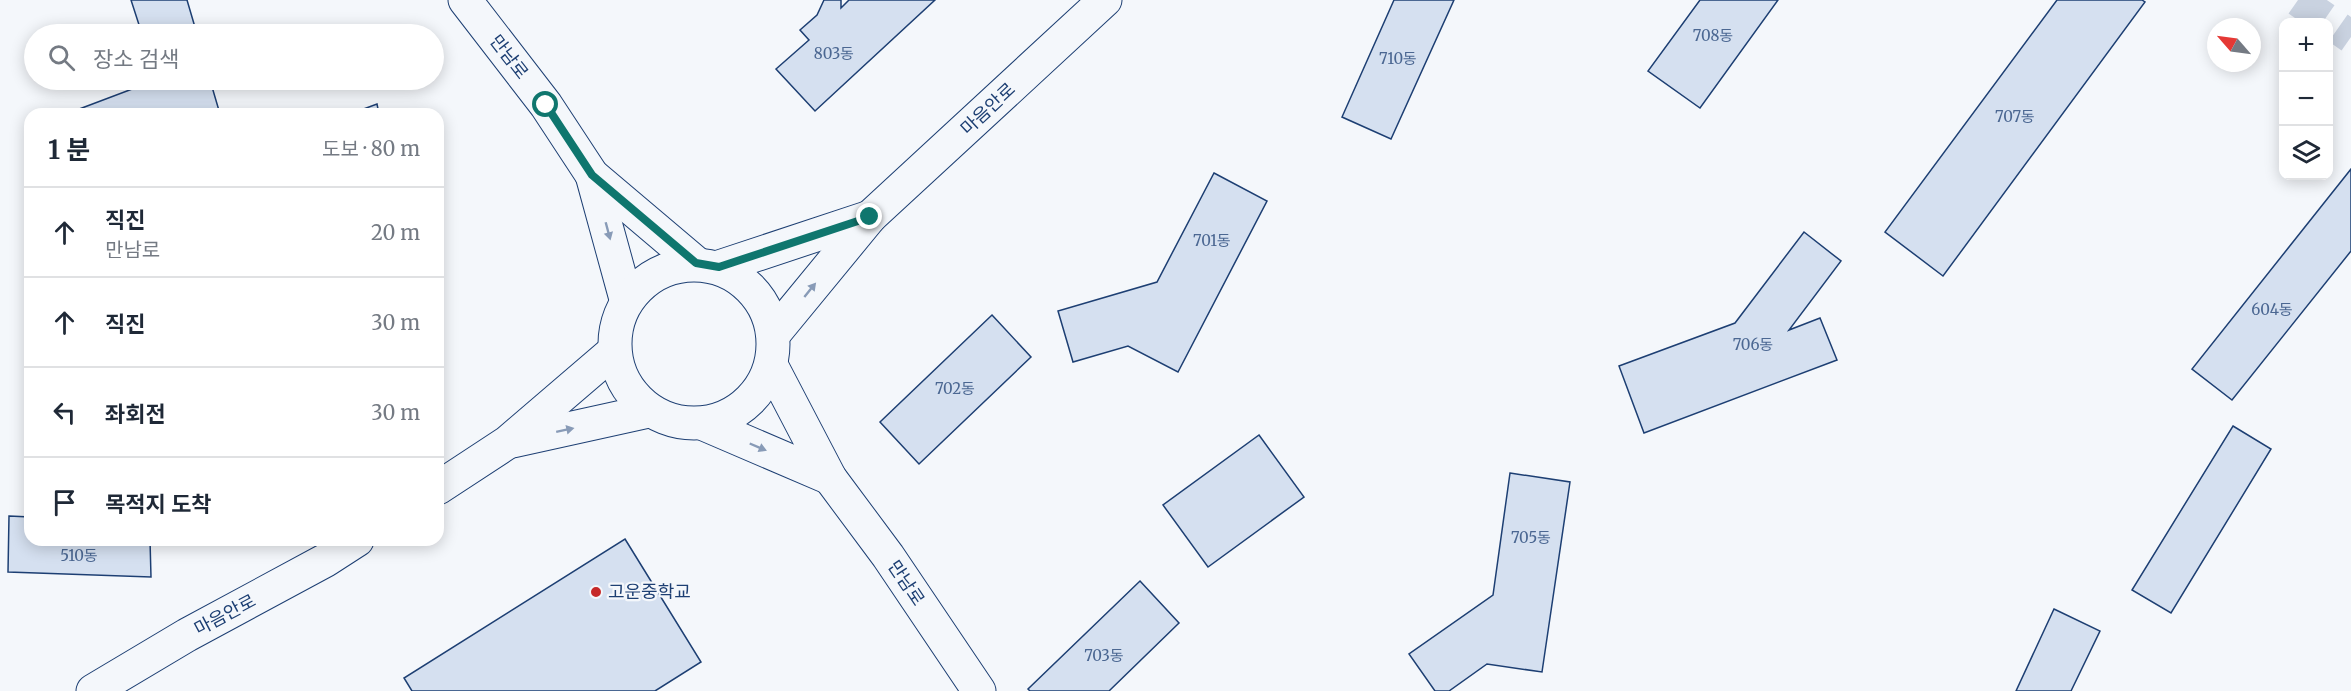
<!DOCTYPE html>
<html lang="ko">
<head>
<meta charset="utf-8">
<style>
  body { margin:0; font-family:Merriweather,"Noto Sans KR",serif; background:#f6f6f7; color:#1f2937 }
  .controls { position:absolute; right:18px; top:18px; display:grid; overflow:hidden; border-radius:12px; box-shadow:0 3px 15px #0003 }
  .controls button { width:54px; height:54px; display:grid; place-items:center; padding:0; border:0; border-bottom:2px solid #e0e1e3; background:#fff; color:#1f2937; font:30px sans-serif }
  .compass { position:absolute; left:2207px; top:18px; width:54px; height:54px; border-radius:50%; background:#fff; box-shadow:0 3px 15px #0003; rotate:298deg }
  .stop { position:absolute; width:18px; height:18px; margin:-14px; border:4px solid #0f766e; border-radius:50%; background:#fff }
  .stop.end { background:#0f766e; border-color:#fff; box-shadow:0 2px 6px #0008 }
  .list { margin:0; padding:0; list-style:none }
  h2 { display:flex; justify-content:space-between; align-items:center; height:78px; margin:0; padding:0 24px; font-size:26px }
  h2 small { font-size:20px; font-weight:400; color:#747a83 }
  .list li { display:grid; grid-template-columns:39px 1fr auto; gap:18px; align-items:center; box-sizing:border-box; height:90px; padding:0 24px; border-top:2px solid #e0e1e3 }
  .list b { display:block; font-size:22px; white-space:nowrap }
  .list p { margin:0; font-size:20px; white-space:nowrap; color:#747a83 }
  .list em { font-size:20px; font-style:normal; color:#747a83 }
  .icon { flex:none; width:33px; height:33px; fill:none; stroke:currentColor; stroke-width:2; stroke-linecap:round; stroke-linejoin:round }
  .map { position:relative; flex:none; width:2351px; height:691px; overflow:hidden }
  .search { position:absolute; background:#fff; box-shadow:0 3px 15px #0003; left:24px; top:24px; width:420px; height:66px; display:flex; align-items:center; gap:15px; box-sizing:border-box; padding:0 21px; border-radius:33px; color:#747a83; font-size:22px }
  .panel { position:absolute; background:#fff; box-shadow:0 3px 15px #0003; left:24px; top:108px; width:420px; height:438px; border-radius:18px }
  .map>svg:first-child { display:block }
</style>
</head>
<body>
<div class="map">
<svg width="2351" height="691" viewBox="0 0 2351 691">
  <rect width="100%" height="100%" fill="#f4f7fb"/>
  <g fill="#d5e0f0" stroke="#1d3f73" stroke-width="1.5">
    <polygon points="131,0 187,0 197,34 142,34"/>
    <polygon points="824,0 841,0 841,8 849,0 935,0 815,111 776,69 809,40 800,30 817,15"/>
    <polygon points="1394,0 1454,0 1391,139 1342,117"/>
    <polygon points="1700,0 1778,0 1700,108 1648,71"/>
    <polygon points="2057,0 2142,0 2145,2 1943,276 1885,232"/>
    <polygon points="156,80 210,80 220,114 66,114"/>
    <polygon points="377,104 379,114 350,114"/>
    <polygon points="2351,169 2351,251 2232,400 2192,369"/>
    <polygon points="1214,173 1267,201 1178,372 1128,346 1073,362 1058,311 1157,282"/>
    <polygon points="1804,232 1841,261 1789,330 1820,318 1837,360 1644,433 1619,366 1735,323"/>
    <polygon points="992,315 1031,357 919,464 880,422"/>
    <polygon points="2233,426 2271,449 2171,613 2132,590"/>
    <polygon points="1259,435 1304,497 1208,567 1163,505"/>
    <polygon points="1510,473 1570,482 1542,672 1487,664 1449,691 1435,691 1409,654 1493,595"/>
    <polygon points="9,516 30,517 30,540 150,540 151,577 8,572"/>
    <polygon points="625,539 701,662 655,691 412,691 404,678"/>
    <polygon points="1140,581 1179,623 1109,691 1030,691 1028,689"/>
    <polygon points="2054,609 2100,631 2071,691 2016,691"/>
  </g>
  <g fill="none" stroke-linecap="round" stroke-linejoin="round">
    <polyline stroke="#c9d2e0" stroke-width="33" stroke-dasharray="33 16" stroke-linecap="butt" points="2298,0 2351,37"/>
    <defs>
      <g id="tertiary">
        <polyline points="465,0 546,105 592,175 696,263"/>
        <polyline points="592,175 626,299"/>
        <circle cx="694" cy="344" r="79"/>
        <polyline points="719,267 870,217"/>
        <polyline points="773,335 870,217 1105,0"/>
        <polyline points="771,365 830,478 888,556 979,691"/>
        <polyline points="704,424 830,478"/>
        <polyline points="513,441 649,411"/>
        <polyline points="438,488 508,442 613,352"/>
        <polyline points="93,691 187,635 326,560 357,540"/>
      </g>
    </defs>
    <use href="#tertiary" stroke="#1d3f73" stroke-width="35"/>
    <use href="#tertiary" stroke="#f4f7fb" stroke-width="33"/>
  </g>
  <defs><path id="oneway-solid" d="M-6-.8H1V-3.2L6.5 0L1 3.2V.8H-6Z" transform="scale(1.5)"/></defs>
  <g fill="#889bb7">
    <use href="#oneway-solid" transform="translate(608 231) rotate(75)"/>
    <use href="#oneway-solid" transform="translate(810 290) rotate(-51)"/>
    <use href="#oneway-solid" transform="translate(565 430) rotate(-12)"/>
    <use href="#oneway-solid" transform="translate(758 447) rotate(23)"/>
  </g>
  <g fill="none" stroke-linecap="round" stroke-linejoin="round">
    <polyline stroke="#0f766e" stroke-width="8" points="546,105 592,175 696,263 719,267 870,217"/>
  </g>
  <circle fill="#c62828" stroke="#f4f7fb" stroke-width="2" cx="596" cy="592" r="6"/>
  <g text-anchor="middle" stroke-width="4.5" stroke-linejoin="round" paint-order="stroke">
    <g font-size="15" fill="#4b6792">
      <text x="1713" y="41">708동</text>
      <text x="834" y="59">803동</text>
      <text x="1398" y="64">710동</text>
      <text x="2015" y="122">707동</text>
      <text x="1212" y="246">701동</text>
      <text x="2272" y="315">604동</text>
      <text x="1753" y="350">706동</text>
      <text x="955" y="394">702동</text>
      <text x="1531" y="543">705동</text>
      <text x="79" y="561">510동</text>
      <text x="1104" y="661">703동</text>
    </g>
    <g font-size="18" fill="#1d3f73" stroke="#f4f7fb">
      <text transform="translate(509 57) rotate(52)" y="6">만남로</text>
      <text transform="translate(988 109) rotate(-43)" y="6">마음안로</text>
      <text transform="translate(906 583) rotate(56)" y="6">만남로</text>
      <text transform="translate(225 615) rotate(-28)" y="6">마음안로</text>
    </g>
    <g font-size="18" fill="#1d3f73" stroke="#f4f7fb" text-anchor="start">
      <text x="608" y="598">고운중학교</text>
    </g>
  </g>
</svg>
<div class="controls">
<button>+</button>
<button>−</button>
<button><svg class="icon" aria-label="layers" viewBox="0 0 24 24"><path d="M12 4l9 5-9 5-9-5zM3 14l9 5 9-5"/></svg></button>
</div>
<svg class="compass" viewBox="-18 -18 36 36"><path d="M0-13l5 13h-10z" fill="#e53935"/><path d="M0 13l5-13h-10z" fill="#747a83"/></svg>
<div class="stop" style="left:546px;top:105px"></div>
<div class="stop end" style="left:870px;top:217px"></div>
<div class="search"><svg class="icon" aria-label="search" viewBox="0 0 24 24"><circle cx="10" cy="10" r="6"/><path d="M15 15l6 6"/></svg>장소 검색</div>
<section class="panel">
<h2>1 분<small>도보 · 80 m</small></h2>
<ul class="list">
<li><svg class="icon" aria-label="ahead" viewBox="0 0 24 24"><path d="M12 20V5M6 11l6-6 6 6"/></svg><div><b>직진</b><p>만남로</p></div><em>20 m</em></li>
<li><svg class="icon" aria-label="ahead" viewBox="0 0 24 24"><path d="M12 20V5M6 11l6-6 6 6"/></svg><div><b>직진</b></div><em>30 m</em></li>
<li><svg class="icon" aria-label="left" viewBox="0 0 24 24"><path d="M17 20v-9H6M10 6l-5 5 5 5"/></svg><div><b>좌회전</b></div><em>30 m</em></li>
<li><svg class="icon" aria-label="arrive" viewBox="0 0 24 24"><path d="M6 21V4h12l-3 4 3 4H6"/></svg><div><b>목적지 도착</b></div></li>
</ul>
</section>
</div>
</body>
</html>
